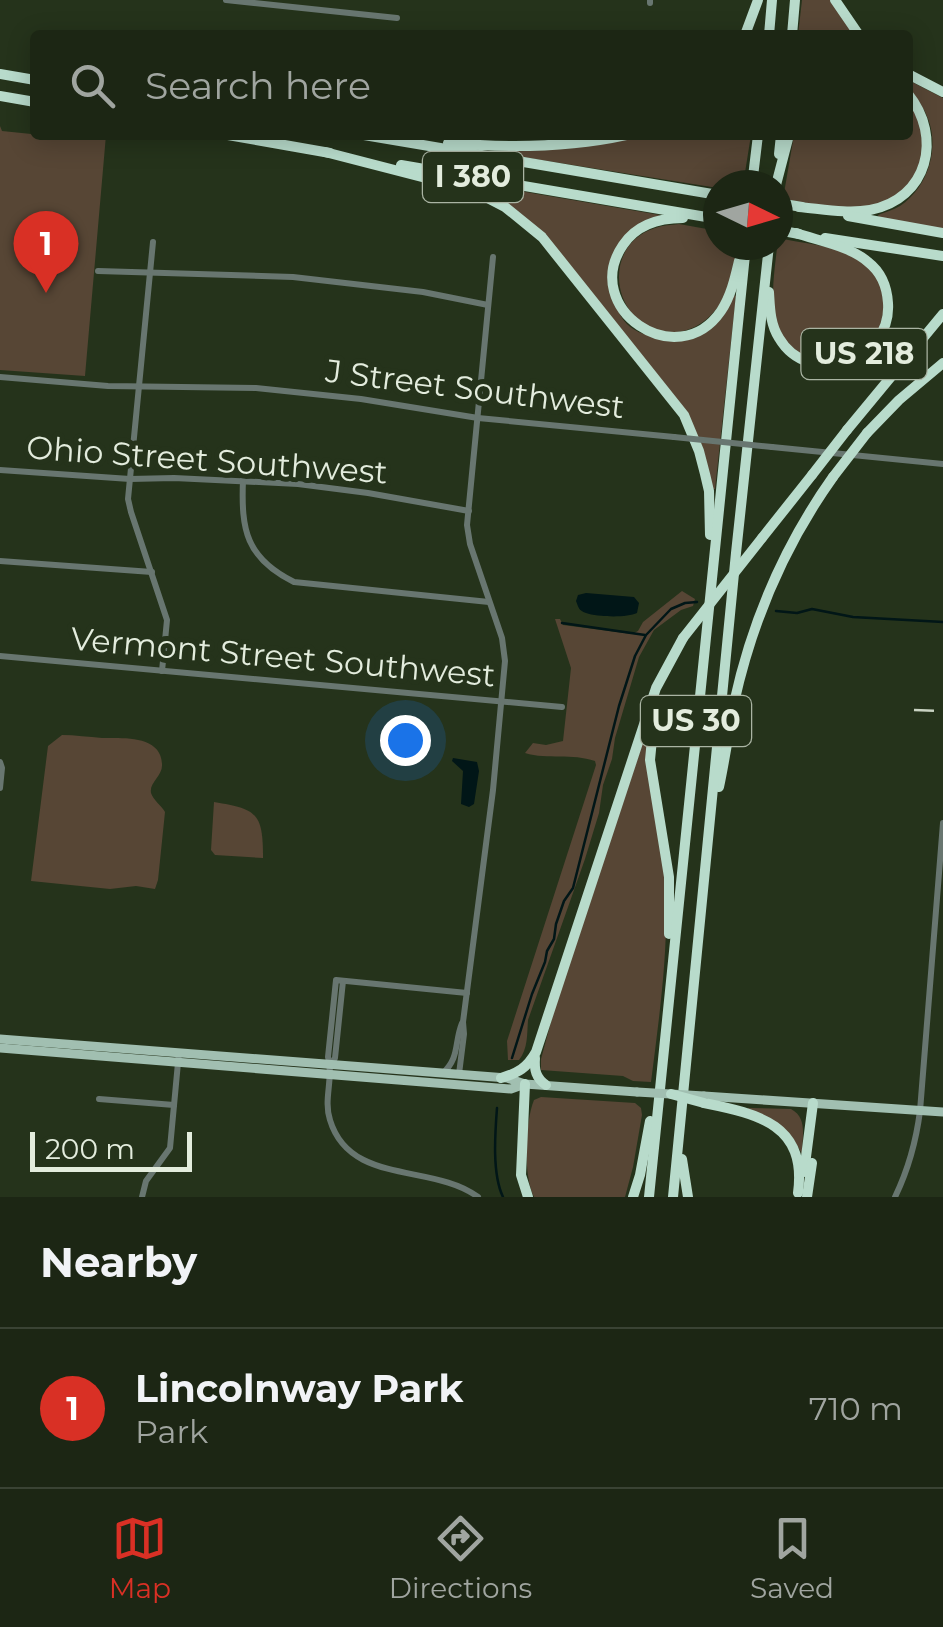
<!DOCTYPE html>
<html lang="en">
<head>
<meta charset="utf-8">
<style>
  body { margin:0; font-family:Montserrat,sans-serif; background:#252e1d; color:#f1f3f6 }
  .compass { position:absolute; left:703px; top:170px; width:90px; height:90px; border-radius:50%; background:#1c2614; box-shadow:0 5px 25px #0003; rotate:95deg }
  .scale { position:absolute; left:30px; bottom:25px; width:162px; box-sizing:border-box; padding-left:10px; border:5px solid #e3ecdd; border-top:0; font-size:28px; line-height:35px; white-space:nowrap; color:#e3ecdd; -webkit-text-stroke:8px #25331b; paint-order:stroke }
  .you { position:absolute; left:405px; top:740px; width:35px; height:35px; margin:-25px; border:8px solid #fff; border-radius:50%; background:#1a73e8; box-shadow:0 0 0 15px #1a73e833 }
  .badge { display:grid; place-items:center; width:65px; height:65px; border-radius:50%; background:#d93025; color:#fff; font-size:32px; font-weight:700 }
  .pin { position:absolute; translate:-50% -82px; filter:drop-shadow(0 2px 5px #0008) }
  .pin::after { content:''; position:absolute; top:52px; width:35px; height:30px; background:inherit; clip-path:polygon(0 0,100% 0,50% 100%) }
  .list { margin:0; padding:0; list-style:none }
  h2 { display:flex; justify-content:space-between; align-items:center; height:130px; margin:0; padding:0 40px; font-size:42px }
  h2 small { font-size:32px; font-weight:400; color:#a0a5a0 }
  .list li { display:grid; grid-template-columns:65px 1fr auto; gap:30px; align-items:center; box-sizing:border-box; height:160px; padding:0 40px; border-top:2px solid #3a4334 }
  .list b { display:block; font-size:38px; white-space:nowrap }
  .list p { margin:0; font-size:32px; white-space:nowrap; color:#a0a5a0 }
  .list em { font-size:32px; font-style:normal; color:#a0a5a0 }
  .icon { flex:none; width:55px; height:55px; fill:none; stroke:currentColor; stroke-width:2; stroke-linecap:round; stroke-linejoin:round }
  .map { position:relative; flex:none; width:943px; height:1197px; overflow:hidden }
  .search { position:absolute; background:#1c2614; box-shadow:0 5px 25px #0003; left:30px; right:30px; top:30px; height:110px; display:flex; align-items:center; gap:25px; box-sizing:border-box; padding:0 35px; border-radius:10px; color:#a0a5a0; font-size:38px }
  .sheet { height:290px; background:#1c2614 }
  nav { display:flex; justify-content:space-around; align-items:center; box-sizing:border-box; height:140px; border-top:2px solid #3a4334; background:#1c2614; font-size:28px; color:#a0a5a0 }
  nav a { display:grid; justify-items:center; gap:5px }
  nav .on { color:#d93025 }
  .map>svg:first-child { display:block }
</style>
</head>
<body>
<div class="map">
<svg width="943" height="1197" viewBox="0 0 943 1197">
  <rect width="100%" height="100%" fill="#25331b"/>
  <g fill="#574635">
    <polygon points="802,0 831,0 855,35 798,35"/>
    <path d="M908,80L943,98V229L879,218L878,215C885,212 893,210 900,206C929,187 941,145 926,114C921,101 908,93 908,80Z"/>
    <polygon points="908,98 914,105 925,139 920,166 905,191 871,208 823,206 783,199 794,135 908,135"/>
    <polygon points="0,126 2,131 51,136 106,135 85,376 0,370"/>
    <path d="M637,135H751L743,185H718V188L490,152C539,151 590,148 637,135Z"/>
    <path d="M450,179L660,215L614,253C615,269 614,287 616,302C622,338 662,340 689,338L733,295L736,296L715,489H713L703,448L682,406L532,224Z"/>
    <path d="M679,224L718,231V245H738C735,263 730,288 720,304C710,319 694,331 676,332C614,335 596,247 655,228C663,225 671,225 679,224Z"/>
    <path d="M778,238C806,244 843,246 865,264C877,273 885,290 884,304C882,376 787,382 775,315C770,291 776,262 778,238Z"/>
    <path d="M682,591L695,599L693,606L681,610L654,630L639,657L615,738L612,759L603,785L599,813L585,859L528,1020C527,1034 528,1049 519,1060H508L507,1041L596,765L595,761C572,753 548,760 525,753L533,743L546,745L563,741L571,668L555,619H560L563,625L632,634L638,631L643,622Z"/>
    <path d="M646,733C648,778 660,820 664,864C671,936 660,1011 651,1082L633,1081L623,1076L541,1070V1059L555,1007Z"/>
    <path d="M62,735C75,735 89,737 102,738C123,738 161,735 162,764C163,776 149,782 151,793C153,800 162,806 165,812L158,880L155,889L136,886L110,889L31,881L48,746Z"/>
    <path d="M214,802C257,809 263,813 263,858L215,855L211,850Z"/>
    <path d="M541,1097L635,1103L641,1108L642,1115L633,1167L625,1197H534C523,1176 525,1122 534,1100Z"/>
    <path d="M748,1108L791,1109C808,1118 802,1137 802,1154C790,1129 774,1117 748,1110Z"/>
  </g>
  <g fill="#011617">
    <path d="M586,593L634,597L639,603L637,613C627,618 597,617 586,613C578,610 579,608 576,601L578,595Z"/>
    <polygon points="453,758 477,762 479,771 474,804 469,807 461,804 463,771 452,761"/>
  </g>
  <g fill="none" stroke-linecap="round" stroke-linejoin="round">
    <g stroke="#011617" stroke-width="2.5">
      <polyline points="776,611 797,613 812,609 853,617 943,622"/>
      <polyline points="562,623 645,635"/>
      <polyline points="512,1058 532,994 545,962 547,951 554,939 556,924 564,901 573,888 619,706 635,656 646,635 671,609 685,603 697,602"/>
      <path d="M497,1108C495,1134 492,1174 503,1197"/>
    </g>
    <g stroke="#687670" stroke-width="6">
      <polyline points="226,0 397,18"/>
      <polyline points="650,3 650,0"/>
      <polyline points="153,242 128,499 131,512 167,620 162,671"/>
      <polyline points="98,271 293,277 423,292 488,305"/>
      <polyline points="0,377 108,386 256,388 361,399 478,418 674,437"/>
      <polyline points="772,447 943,464"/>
      <polyline points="0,470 130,479 174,478 298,484 368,493 469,511"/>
      <path d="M243,480C241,530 246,558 294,582L489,602"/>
      <polyline points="0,561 152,572"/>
      <polyline points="0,656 562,707"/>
      <polyline points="0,762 2,768 0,788"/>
      <path d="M467,993L336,980L328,1057C334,1078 323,1099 330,1120C350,1186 433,1163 478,1197"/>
      <polyline points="331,1064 335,1058 343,981"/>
      <path d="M443,1073C460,1057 454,1043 462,1023"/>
      <polyline points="459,1074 464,1034 463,1022 493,790 505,661 502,638 470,544 467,525 493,257"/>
      <polyline points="99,1099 174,1105"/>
      <polyline points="142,1197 146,1181 170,1148 179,1052"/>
      <path d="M895,1197C909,1168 916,1142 920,1111L943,823"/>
    </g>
    <g stroke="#a1bfb1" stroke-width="9">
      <polyline points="0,1039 507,1078 525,1084 637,1092"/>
      <polyline points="0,1048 511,1089 525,1084"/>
      <polyline points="704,1096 943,1112"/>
    </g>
    <g stroke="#b8dbcb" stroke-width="10">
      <polyline points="835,0 859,35"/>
      <polyline points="745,35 758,0"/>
      <polyline points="769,35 772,0"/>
      <polyline points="792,35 795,0"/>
      <polyline points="0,74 35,80"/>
      <polyline points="908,74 943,92"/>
      <polyline points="0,96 35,102"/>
      <polyline points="228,135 330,153"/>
      <polyline points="364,135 718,195"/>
      <path d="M448,143C507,148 567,148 626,135"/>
      <polyline points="325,152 449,184 480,194 505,207 542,237 684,415 699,451 705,474 709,491 710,535"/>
      <polyline points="779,154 781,135"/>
      <polyline points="401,165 718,219"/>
      <polyline points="752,185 758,135"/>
      <polyline points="776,185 789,135"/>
      <polyline points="778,203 802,207"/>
      <path d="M799,207C822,209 847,214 870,210C928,199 943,137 908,94"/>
      <polyline points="848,216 943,233"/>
      <path d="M683,218C659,218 637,224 623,245C580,308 677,375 721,311C731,296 735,278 739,261"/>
      <polyline points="778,230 799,234"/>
      <polyline points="825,238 943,256"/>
      <path d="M769,292C770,308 770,324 779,338C809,389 892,362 888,303C887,287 881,272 868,262C850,246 819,241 796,233"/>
      <polyline points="847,430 943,314"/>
      <polyline points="867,433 899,400 943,363"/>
      <polyline points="762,538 812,475"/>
      <polyline points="655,708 650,760 669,877 669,934"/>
      <path d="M719,787C725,759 729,731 734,703C752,621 784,546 833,477"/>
      <path d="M535,1058C534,1070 536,1078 546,1085"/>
      <path d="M501,1078C518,1073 527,1068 536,1052L656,688L683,638"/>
      <polyline points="525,1084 521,1175 528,1197"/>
      <path d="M704,1103C759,1114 807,1125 798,1193"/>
      <polyline points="682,1159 688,1197"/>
      <polyline points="804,1172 813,1103"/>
      <polyline points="633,1197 640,1175 650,1121"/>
      <polyline points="649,1197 746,245"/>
      <polyline points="673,1197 736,553 769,245"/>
      <polyline points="807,1197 812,1163"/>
    </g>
    <polyline stroke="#c9d3c2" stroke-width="2.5" stroke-dasharray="20 10" stroke-linecap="butt" points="914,710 943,711"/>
    <polyline stroke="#687670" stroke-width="6" points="674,437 772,447"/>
    <polyline stroke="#a1bfb1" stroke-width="9" points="637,1092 704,1096"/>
    <g stroke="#b8dbcb" stroke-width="10">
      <polyline points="812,475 847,430"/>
      <polyline points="833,477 867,433"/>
      <polyline points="683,638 762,538"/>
      <polyline points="671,1094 704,1103"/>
    </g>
  </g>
  <g text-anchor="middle" stroke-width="10" stroke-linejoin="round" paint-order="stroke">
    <g fill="#25331b" stroke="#aab4a3" stroke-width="2.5">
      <rect x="423" y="152" width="100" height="50" rx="8"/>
      <rect x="801.5" y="329" width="125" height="50" rx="8"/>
      <rect x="641" y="696" width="110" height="50" rx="8"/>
    </g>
    <g font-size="30" font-weight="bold" fill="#e3ecdd">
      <text x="473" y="187">I 380</text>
      <text x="864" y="364">US 218</text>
      <text x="696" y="731">US 30</text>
    </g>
    <g font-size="32" fill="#e3ecdd" stroke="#25331b">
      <text transform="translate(475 389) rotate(7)" y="11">J Street Southwest</text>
      <text transform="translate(207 460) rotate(4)" y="11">Ohio Street Southwest</text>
      <text transform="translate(283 657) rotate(5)" y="11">Vermont Street Southwest</text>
    </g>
  </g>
</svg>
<svg class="compass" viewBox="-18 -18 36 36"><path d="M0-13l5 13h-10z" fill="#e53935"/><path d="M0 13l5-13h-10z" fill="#a0a5a0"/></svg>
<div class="scale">200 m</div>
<div class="you"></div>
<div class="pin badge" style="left:46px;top:293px">1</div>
<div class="search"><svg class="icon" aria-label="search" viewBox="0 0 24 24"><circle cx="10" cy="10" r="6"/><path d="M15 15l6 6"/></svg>Search here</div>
</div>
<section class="sheet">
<h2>Nearby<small></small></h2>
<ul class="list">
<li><span class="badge">1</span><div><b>Lincolnway Park</b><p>Park</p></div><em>710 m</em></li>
</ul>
</section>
<nav>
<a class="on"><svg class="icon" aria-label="map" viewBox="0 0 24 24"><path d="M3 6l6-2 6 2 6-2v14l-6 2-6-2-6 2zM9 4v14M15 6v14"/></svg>Map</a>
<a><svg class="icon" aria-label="directions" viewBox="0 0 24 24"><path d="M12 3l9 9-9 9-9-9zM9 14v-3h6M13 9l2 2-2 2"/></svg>Directions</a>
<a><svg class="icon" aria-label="saved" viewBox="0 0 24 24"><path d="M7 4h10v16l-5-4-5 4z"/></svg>Saved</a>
</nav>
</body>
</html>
